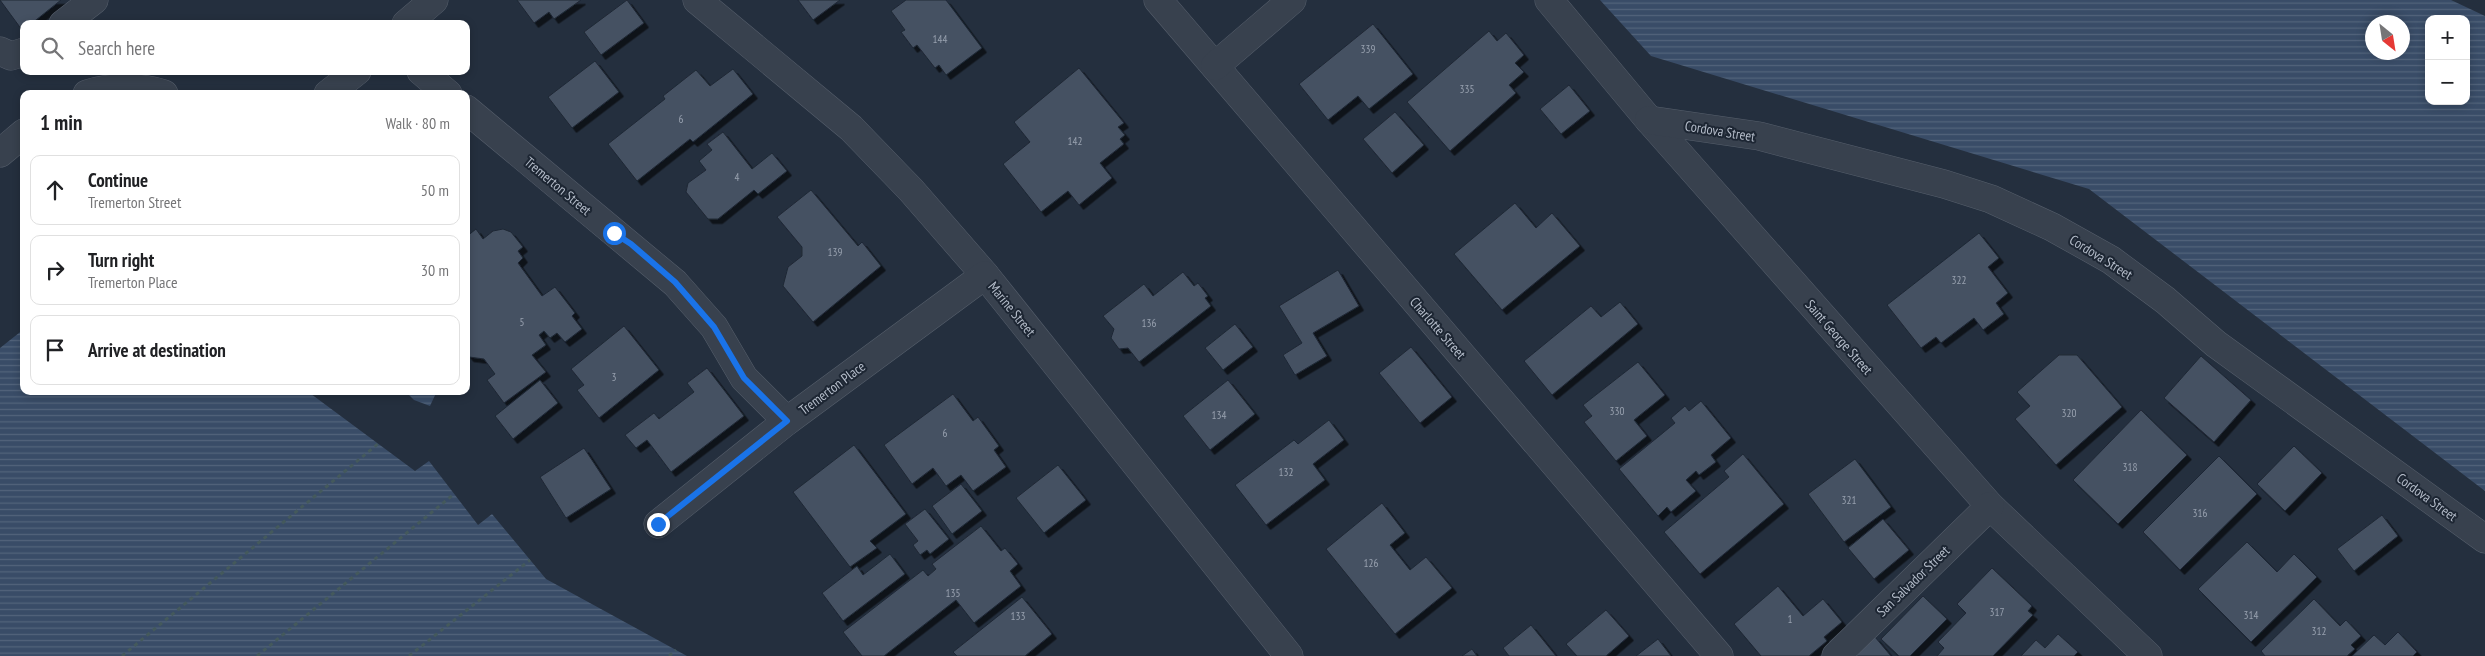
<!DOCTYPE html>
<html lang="en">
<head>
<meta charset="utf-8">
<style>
  body { margin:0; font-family:"PT Sans Narrow",sans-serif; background:#f6f6f6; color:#202124 }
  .controls { position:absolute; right:15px; top:15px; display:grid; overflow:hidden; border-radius:10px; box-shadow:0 2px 8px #0003 }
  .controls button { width:45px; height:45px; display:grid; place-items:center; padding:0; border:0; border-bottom:1px solid #e0e0e0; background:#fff; color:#202124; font:25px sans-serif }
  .compass { position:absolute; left:2365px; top:15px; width:45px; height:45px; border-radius:50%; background:#fff; box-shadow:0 2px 8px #0003; rotate:150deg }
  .stop { position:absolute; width:15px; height:15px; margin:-11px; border:4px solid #1a73e8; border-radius:50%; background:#fff }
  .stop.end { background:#1a73e8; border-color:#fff; box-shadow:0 1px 5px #0008 }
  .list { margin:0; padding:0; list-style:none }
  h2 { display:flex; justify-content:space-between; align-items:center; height:65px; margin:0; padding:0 20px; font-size:21px }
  h2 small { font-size:16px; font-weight:400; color:#757577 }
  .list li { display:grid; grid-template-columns:32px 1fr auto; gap:15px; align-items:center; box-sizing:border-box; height:70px; margin:0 10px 10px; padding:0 10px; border:1px solid #e0e0e0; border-radius:10px }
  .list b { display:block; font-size:19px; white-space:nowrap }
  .list p { margin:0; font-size:16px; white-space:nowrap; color:#757577 }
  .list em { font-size:16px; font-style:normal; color:#757577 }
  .icon { flex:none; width:28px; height:28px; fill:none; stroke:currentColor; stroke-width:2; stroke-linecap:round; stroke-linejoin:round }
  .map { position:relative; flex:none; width:2485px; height:656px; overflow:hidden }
  .search { position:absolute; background:#fff; box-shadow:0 2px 8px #0003; left:20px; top:20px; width:450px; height:55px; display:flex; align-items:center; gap:12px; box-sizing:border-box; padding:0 18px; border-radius:10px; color:#757577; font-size:19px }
  .panel { position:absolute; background:#fff; box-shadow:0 2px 8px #0003; left:20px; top:90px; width:450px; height:305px; border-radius:10px }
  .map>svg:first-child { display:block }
</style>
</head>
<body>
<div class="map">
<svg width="2485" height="656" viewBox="0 0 2485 656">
  <defs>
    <pattern id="water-rules" width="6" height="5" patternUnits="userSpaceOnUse" patternTransform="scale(1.25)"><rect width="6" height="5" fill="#394c67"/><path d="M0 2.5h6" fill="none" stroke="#53647b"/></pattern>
    <filter id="shadow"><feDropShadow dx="4.5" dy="4.5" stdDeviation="0" flood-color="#0009"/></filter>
  </defs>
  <rect width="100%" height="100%" fill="#242f3e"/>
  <g fill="url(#water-rules)" fill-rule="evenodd">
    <path d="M1600,0H2451L2485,16V491L2089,189L1651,56ZM2429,19H2466V101H2429ZM2372,22H2402V52H2372Z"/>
    <polygon points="24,329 24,391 307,391 415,471 429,461 478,525 492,514 546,579 687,656 0,656 0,348"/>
    <polygon points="405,391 437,391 430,406 414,400"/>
  </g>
  <g fill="#455162" stroke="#1f2835" filter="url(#shadow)">
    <polygon points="0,0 61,0 31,24 24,24 22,30"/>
    <polygon points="517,0 581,0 554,19 549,12 534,23"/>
    <polygon points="627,0 644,23 601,55 584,32"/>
    <polygon points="798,0 840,0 813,20"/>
    <polygon points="906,0 946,0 982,48 946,75 939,65 935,68 917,45 913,48 901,32 905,30 891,11"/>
    <polygon points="1373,24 1413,74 1369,109 1358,96 1328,120 1299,84"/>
    <polygon points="1489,31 1497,41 1506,33 1524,55 1515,63 1524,72 1509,85 1516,93 1450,151 1407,102"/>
    <polygon points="595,61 619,92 572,128 548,97"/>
    <polygon points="1079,68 1124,123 1118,127 1125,135 1120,139 1124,144 1100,163 1112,178 1079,205 1068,191 1041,212 1003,164 1030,142 1014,122"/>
    <polygon points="733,69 753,94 693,142 690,139 637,181 608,144 665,99 663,96 696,70 710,86"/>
    <polygon points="1569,85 1590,111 1561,134 1540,109"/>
    <polygon points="1395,112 1424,145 1392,173 1363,139"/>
    <polygon points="723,132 752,169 772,153 787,171 758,194 754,190 718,219 708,219 686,192 688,183 706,170 699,161 712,150 707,144"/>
    <polygon points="811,190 858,246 862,242 881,266 813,322 783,286 788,267 802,256 802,247 777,217"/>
    <polygon points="1515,203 1536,228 1552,213 1580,246 1502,310 1454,254"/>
    <polygon points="476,229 483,239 493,231 503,229 511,232 523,247 518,251 523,258 518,263 542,296 555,287 575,313 572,316 582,329 565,342 557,333 550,338 544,331 539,335 546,345 532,355 546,372 504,403 487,380 495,374 484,359 469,357 466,353 466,237"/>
    <polygon points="1979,233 1999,258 1988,267 2008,293 1996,303 2004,314 1983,330 1974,318 1941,343 1936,337 1921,348 1887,305"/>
    <polygon points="1338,270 1359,306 1313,333 1327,356 1295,375 1283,355 1302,343 1279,306"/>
    <polygon points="1183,272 1194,286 1198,283 1208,296 1205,298 1211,306 1139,362 1128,348 1119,349 1111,338 1114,329 1103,316 1144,284 1153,296"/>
    <polygon points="1620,302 1638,324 1552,395 1524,361 1591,306 1601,317"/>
    <polygon points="1235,324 1253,347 1223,370 1205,348"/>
    <polygon points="624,326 659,370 599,418 577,390 584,385 571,369"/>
    <polygon points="1411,347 1452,397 1420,423 1379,373"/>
    <polygon points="2059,355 2077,355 2122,407 2056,465 2015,419 2030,406 2017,392"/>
    <polygon points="2201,356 2251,400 2214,442 2164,398"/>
    <polygon points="1638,362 1665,395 1634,420 1647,436 1616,461 1584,422 1592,416 1583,405"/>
    <polygon points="707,368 744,416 671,472 647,440 636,448 625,435 654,413 659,419 694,392 687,383"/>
    <polygon points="540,380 558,403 513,439 495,416"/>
    <polygon points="1228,380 1255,414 1210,450 1183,416"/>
    <polygon points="953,394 973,421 978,417 999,446 994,450 1006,467 973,491 961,475 946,486 933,468 912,484 884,445"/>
    <polygon points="1701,401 1731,438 1711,455 1716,462 1699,475 1696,471 1686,480 1696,491 1671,512 1667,507 1658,516 1619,469 1675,423 1671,418 1685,406 1689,411"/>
    <polygon points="2141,410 2187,455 2118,524 2073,480"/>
    <polygon points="1329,420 1344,440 1313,464 1325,480 1266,525 1235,485 1294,440 1298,444"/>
    <polygon points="854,445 906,514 870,541 877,548 850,567 793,492"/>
    <polygon points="2294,446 2322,473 2285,511 2257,484"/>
    <polygon points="584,448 611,489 566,518 540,477"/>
    <polygon points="1743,454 1784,504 1700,574 1664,532 1729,477 1724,471"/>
    <polygon points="2219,456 2257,494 2180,570 2143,532"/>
    <polygon points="1855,459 1891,507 1844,542 1808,494"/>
    <polygon points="1058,465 1086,500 1044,533 1016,498"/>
    <polygon points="961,484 982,511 952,534 932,506"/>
    <polygon points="1382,503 1405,533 1390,545 1410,570 1426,557 1452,588 1395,634 1326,549"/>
    <polygon points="925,509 949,539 930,554 927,550 920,555 913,545 918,541 905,524"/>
    <polygon points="2382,515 2398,536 2354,571 2337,549"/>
    <polygon points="1883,519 1909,550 1874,579 1848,548"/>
    <polygon points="981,526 1001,551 1005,548 1018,564 1010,571 1021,586 974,623 956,600 884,656 862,656 843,632 923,570 928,576 936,569 932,564"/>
    <polygon points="2247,542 2277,572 2294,554 2317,577 2251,642 2198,589"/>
    <polygon points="890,554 905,574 843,621 822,593 857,566 863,575"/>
    <polygon points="1992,568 2032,606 2028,611 2033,615 1993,656 1937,656 1944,648 1938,642 1966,613 1957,604"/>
    <polygon points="1778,586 1803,616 1823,599 1842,622 1824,637 1827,641 1809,656 1761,656 1734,624"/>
    <polygon points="1923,596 1947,619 1910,656 1899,656 1881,639"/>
    <polygon points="1022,597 1052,634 1025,656 957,656 953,652"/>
    <polygon points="2314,599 2340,626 2346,620 2361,636 2351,645 2355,649 2347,656 2265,656 2261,651"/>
    <polygon points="1606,610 1629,636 1606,656 1577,656 1566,644"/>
    <polygon points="1531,625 1556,656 1509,656 1503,648"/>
    <polygon points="2398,632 2417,652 2413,656 2352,656 2374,635 2385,645"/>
    <polygon points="2058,634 2078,652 2074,656 2021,656 2036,640 2045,648"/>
    <polygon points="1875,637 1891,656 1853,656"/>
    <polygon points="1658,639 1671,656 1636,656"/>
    <polygon points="1472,649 1477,656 1462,656"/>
  </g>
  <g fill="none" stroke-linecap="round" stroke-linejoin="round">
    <defs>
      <g id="minor">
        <polyline points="697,0 851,128 911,190 985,275 1289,656"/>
        <polyline points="1158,0 1719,656"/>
        <polyline points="1549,0 1649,120 1990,506 2148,656"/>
        <polyline points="63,24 94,0"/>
        <polyline points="406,24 434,0"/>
        <polyline points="0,51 11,56 24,52"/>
        <polyline points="1215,66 1292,0"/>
        <polyline points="421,71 448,94"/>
        <path d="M87,94C111,86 140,86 164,94"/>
        <polyline points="328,94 357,71"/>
        <polyline points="466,109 675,283 714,327 744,378 787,421"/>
        <polyline points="1649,120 1759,136 1944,184 1991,199 2052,227 2111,260 2165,300 2216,344 2485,539"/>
        <polyline points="0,153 24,133"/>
        <polyline points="658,524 787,421 985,275"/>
        <polyline points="1836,656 1990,506"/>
      </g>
    </defs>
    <use href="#minor" stroke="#565f6c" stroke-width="29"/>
    <g stroke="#44595c" stroke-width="3" stroke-dasharray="4 4" stroke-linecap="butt">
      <polyline points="122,656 379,443"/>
      <polyline points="257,656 454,494"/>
      <polyline points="409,656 530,560"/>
      <polyline points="669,656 676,650"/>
    </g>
    <use href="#minor" stroke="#38414e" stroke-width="28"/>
  </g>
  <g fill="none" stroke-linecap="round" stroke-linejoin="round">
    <polyline stroke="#1a73e8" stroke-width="6" points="614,233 631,244 675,282 714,327 744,378 787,421 658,524"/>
  </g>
  <g text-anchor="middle" stroke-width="4" stroke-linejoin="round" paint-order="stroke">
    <g font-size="11" fill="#98a1af">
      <text x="940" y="43">144</text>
      <text x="1368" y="53">339</text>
      <text x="1467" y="93">335</text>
      <text x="681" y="123">6</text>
      <text x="1075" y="145">142</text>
      <text x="737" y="181">4</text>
      <text x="835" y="256">139</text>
      <text x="1959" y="284">322</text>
      <text x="522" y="326">5</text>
      <text x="1149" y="327">136</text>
      <text x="614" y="381">3</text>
      <text x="1617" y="415">330</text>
      <text x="2069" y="417">320</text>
      <text x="1219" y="419">134</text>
      <text x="945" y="437">6</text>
      <text x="2130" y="471">318</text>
      <text x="1286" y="476">132</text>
      <text x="1849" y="504">321</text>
      <text x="2200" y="517">316</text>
      <text x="1371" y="567">126</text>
      <text x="953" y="597">135</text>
      <text x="1997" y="616">317</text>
      <text x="2251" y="619">314</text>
      <text x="1018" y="620">133</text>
      <text x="1790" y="623">1</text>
      <text x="2319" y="635">312</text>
    </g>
    <g font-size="14" fill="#b4bcc9" stroke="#1d2633">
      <text transform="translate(1720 131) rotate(9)" y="5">Cordova Street</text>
      <text transform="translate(558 186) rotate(40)" y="5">Tremerton Street</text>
      <text transform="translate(2101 257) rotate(32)" y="5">Cordova Street</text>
      <text transform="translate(1012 309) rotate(51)" y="5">Marine Street</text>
      <text transform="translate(1438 328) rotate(49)" y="5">Charlotte Street</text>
      <text transform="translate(1839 337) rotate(49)" y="5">Saint George Street</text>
      <text transform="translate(832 388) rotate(-37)" y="5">Tremerton Place</text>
      <text transform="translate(2427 497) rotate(36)" y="5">Cordova Street</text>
      <text transform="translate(1913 581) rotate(-44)" y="5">San Salvador Street</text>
    </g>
  </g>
</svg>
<div class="controls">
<button>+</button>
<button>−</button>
</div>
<svg class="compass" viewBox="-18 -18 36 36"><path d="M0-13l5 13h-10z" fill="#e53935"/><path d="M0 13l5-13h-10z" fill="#757577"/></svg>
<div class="stop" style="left:614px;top:233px"></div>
<div class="stop end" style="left:658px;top:524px"></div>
<div class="search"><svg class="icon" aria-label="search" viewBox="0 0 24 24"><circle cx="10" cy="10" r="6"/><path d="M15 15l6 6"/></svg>Search here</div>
<section class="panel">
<h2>1 min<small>Walk · 80 m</small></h2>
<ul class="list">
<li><svg class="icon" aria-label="ahead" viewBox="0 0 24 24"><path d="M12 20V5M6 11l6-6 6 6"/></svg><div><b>Continue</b><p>Tremerton Street</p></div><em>50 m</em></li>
<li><svg class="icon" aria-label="right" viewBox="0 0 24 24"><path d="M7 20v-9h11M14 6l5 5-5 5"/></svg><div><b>Turn right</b><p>Tremerton Place</p></div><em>30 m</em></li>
<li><svg class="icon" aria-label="arrive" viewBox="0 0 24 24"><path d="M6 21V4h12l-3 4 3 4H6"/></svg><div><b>Arrive at destination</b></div></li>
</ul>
</section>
</div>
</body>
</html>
